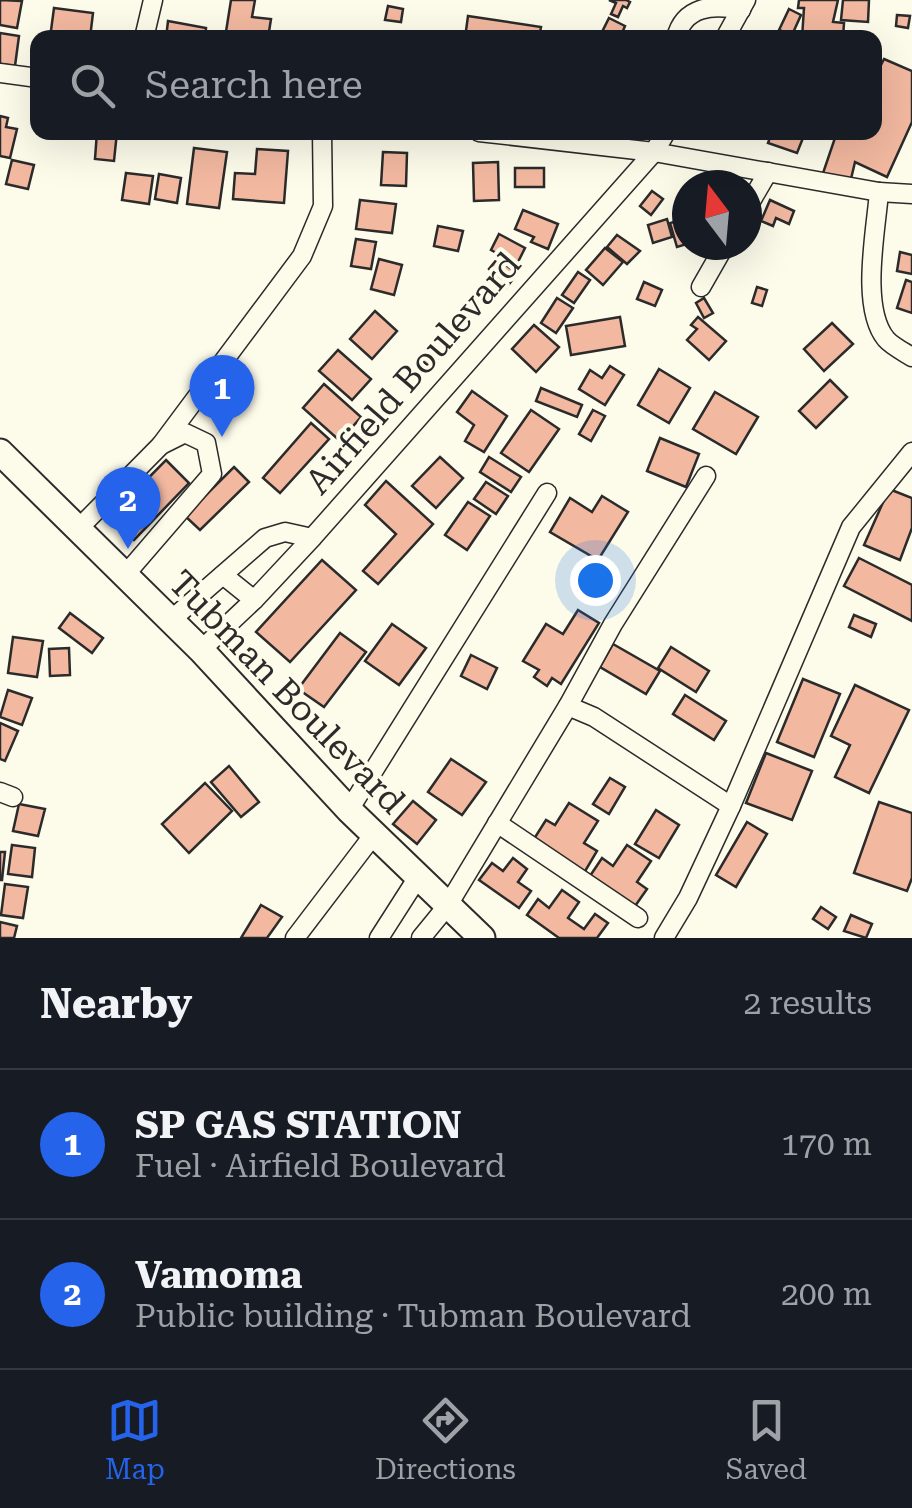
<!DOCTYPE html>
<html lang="en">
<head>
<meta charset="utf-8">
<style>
  body { margin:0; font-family:"Roboto Serif",serif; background:#20242c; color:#f1f3f6 }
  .compass { position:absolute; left:672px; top:170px; width:90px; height:90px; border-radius:50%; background:#171b24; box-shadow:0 10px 40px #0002; rotate:344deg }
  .you { position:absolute; left:595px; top:580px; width:35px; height:35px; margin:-25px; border:8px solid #fff; border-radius:50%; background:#1a73e8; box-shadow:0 0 0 15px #1a73e833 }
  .badge { display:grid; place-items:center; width:65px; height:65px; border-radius:50%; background:#2563eb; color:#fff; font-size:32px; font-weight:700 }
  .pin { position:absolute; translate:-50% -82px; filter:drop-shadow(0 2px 5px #0008) }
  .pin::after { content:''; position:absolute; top:52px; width:35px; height:30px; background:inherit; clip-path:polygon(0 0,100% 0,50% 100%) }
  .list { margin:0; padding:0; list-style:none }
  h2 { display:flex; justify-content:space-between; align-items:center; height:130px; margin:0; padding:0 40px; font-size:42px }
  h2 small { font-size:32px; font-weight:400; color:#9ea1a6 }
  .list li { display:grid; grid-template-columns:65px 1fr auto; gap:30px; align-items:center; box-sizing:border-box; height:150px; padding:0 40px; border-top:2px solid #363941 }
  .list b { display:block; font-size:38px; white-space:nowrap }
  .list p { margin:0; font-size:32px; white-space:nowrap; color:#9ea1a6 }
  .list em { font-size:32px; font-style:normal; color:#9ea1a6 }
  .icon { flex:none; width:55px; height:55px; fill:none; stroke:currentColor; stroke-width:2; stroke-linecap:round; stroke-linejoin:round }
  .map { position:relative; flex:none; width:912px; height:938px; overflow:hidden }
  .search { position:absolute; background:#171b24; box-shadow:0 10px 40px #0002; left:30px; right:30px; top:30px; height:110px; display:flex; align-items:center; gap:25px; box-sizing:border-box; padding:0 35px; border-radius:20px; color:#9ea1a6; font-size:38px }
  .sheet { height:430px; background:#171b24 }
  nav { display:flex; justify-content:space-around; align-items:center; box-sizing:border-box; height:140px; border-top:2px solid #363941; background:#171b24; font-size:28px; color:#9ea1a6 }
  nav a { display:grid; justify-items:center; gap:5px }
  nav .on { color:#2563eb }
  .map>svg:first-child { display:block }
</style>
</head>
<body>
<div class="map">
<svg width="912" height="938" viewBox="0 0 912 938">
  <rect width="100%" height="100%" fill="#fdfbea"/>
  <g fill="#f2b8a0" stroke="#2b2b2b" stroke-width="2.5">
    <polygon points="0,0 22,1 17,28 0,25"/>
    <polygon points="231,0 255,0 252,17 271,19 268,38 225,38"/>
    <polygon points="609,0 626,0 630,2 627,8 623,6 618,17 611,14 616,3"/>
    <polygon points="799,0 838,0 833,22 844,23 843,38 802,38 804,8 798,8"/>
    <polygon points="843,0 869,0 868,22 841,20"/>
    <polygon points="388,6 403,9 401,22 385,20"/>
    <polygon points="54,8 93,13 90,38 50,38"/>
    <polygon points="789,9 801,15 792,35 779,30"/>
    <polygon points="897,15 910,16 908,28 896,26"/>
    <polygon points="468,16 541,27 539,38 465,38"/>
    <polygon points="609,18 625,26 620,38 600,36"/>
    <polygon points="168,21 206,28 205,38 166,38"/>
    <polygon points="0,33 19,36 15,66 0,64"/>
    <polygon points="884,59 912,71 912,122 887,177 855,162 850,183 822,176 837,132 874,132 874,67 879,69"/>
    <polygon points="0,116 8,118 6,127 17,129 10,158 0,156"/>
    <polygon points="97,132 117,132 114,161 95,159"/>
    <polygon points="772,132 788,132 803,138 797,153 768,143"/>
    <polygon points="194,148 227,152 219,208 187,204"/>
    <polygon points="257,149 288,151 284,203 233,199 235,173 255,174"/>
    <polygon points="383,152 407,153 406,186 381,185"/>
    <polygon points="12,160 34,165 28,189 6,184"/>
    <polygon points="498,162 499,200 474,201 473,163"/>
    <rect x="515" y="168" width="29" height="19"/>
    <polygon points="126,173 153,176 149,204 122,200"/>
    <polygon points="159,174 181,178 177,203 155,199"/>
    <polygon points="652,191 663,199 651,215 640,206"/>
    <polygon points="360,200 396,204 392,233 356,229"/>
    <polygon points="770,200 794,211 789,224 776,218 773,226 761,221"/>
    <polygon points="523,210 558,224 548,249 531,242 534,237 515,229"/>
    <polygon points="667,219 672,237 653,243 648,225"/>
    <polygon points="681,220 687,244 677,247 670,223"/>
    <polygon points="438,226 463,231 458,251 434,246"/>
    <polygon points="499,234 525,248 517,264 491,250"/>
    <polygon points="617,235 640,251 627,264 607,247"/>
    <polygon points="356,239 376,242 371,269 351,266"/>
    <polygon points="605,248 623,262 603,285 586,270"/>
    <polygon points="900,252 912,255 912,274 897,271"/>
    <polygon points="498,258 517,274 506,288 489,269"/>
    <polygon points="379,259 402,265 394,295 371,289"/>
    <polygon points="578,272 590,280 574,303 562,295"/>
    <polygon points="906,280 912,282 912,313 897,308"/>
    <polygon points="644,282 662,290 655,306 637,299"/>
    <polygon points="757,287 767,290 762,306 752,303"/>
    <polygon points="557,298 573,308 556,333 541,323"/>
    <polygon points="704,298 713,313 704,318 696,303"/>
    <polygon points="375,311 397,331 372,359 350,339"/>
    <polygon points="620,317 625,346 571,355 566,326"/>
    <polygon points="698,317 726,341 709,360 687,340 697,329 691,325"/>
    <polygon points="832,323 853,344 824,371 804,349"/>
    <polygon points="534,325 559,347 536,372 512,349"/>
    <polygon points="432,346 441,355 430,367 420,359"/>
    <polygon points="338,350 371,379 352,400 319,371"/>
    <polygon points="610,366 624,375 605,405 579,389 590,370 602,378"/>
    <polygon points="659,369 690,388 669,423 638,405"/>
    <polygon points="830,380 847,397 816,428 799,411"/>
    <polygon points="324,384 361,417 340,441 303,408"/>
    <polygon points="541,388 582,405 577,417 536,401"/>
    <polygon points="472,391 507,416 484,452 465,441 474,425 457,412"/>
    <polygon points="715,392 758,417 736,454 693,429"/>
    <polygon points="531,410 559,429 529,472 501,453"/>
    <polygon points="593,410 605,416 591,441 579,434"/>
    <polygon points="311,423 329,439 280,493 263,478"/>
    <polygon points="660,438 699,454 686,487 647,471"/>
    <polygon points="440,457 463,478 436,508 412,486"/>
    <polygon points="489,457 521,477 511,492 480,472"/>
    <polygon points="166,460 189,483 134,540 110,517"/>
    <polygon points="234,467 249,482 200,530 185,516"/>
    <polygon points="386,481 433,524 378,584 363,571 396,534 365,505"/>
    <polygon points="486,482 508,496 496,514 474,499"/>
    <polygon points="889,489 912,498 912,528 900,560 864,545"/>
    <polygon points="602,496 628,512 598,560 550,532 570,498 592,512"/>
    <polygon points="468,502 490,516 467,550 445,535"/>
    <polygon points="859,558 912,585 912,621 844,586"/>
    <polygon points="322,560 356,590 290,662 256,632"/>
    <polygon points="578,610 599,623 561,684 552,678 547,686 534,677 539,670 523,661 546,624 563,634"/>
    <polygon points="70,613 103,638 92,653 59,628"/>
    <polygon points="854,615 876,624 871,637 849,627"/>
    <polygon points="392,624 426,648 399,685 365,661"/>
    <polygon points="340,633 366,652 324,707 298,689"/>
    <polygon points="13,637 43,641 37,677 8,673"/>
    <polygon points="613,644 660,671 646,694 600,667"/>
    <polygon points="671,647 709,671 696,692 658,668"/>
    <polygon points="69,648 70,675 50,676 49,649"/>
    <polygon points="471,655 497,668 487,689 461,676"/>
    <polygon points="803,679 840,694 814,757 777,742"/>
    <polygon points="855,685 909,710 869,793 835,777 850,745 831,736"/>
    <polygon points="8,690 32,698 22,725 0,717"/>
    <polygon points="685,695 726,721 714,740 673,714"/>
    <polygon points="0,723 18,731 5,761 0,759"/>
    <polygon points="766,753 812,771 792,820 746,803"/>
    <polygon points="451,759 486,782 462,815 428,792"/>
    <polygon points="229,766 259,802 241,817 211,782"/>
    <polygon points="610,778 625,787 609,814 593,804"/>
    <polygon points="205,783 232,811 189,853 162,824"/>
    <polygon points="413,801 436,820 417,844 393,824"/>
    <polygon points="879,802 912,813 912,878 907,891 854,873"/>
    <polygon points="569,803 598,821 584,843 597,851 584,873 532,842 546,820 555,825"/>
    <polygon points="19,804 45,809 38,836 13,831"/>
    <polygon points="656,810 679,825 659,858 635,844"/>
    <polygon points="747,822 767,834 736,887 716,875"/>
    <polygon points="12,845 35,848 32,877 8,874"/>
    <polygon points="627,845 651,861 637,882 647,889 633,909 588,879 602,858 613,866"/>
    <polygon points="0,852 5,852 2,880 0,880"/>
    <polygon points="513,858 527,869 518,882 531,891 519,908 479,880 492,863 503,871"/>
    <polygon points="5,884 28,887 23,918 1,915"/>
    <polygon points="562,890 579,902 568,918 584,929 595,914 608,923 597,938 559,938 527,915 538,899 549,908"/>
    <polygon points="261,905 282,917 267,938 241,938"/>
    <polygon points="821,907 836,917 828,929 813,919"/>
    <polygon points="851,915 872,924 866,938 844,931"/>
    <polygon points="0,922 17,926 14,938 0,938"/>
  </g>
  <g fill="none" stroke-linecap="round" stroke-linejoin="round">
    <defs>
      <g id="minor">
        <polyline points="144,38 153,0"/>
        <path d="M676,38C684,6 713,4 741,10"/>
        <polyline points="725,38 746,0"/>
        <polyline points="0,73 38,78"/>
        <polyline points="479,132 654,152 879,192 912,194"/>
        <path d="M879,192C876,231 860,307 886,339C892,346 904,352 912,357"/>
        <polyline points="747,208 768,172"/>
        <polyline points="701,287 725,245"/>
        <polyline points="161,445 302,256 323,206 322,132"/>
        <polyline points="78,529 161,445 185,433 206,443 212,474 125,575"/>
        <polyline points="223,575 254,600"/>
        <polyline points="171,620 265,538 285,532 312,538"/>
        <polyline points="201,650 254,600 312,538 654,152 666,132"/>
        <polyline points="568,706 613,624 706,476"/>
        <polyline points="0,792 13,797"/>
        <polyline points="349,810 547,493"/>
        <polyline points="497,823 638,918"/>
        <polyline points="295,938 375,833"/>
        <polyline points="379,938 418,877"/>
        <polyline points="421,938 448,905 568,706 594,717 731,806"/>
        <polyline points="664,938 688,898 731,806 851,527 912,452"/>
      </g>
      <polyline id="highway" points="0,452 201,650 349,810 482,938"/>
    </defs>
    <use href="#minor" stroke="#2b2b2b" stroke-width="21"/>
    <use href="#highway" stroke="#2b2b2b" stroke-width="29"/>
    <use href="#minor" stroke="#fdfbea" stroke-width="18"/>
    <use href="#highway" stroke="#fdfbea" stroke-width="25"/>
  </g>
  <g text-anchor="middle" stroke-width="8" stroke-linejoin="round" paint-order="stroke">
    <g font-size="35" fill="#2b2b2b" stroke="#fdfbea">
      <text transform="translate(413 373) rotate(-49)" y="12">Airfield Boulevard</text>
      <text transform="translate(287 692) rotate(46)" y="12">Tubman Boulevard</text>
    </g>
  </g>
</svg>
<svg class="compass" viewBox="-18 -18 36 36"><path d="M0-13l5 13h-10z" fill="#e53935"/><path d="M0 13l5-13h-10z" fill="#9ea1a6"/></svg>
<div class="you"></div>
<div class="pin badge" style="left:222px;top:437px">1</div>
<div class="pin badge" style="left:128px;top:549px">2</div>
<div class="search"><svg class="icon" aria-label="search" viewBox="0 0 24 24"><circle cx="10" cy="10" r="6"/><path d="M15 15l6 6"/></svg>Search here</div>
</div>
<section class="sheet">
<h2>Nearby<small>2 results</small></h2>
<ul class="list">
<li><span class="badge">1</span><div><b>SP GAS STATION</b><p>Fuel · Airfield Boulevard</p></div><em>170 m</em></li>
<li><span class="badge">2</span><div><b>Vamoma</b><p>Public building · Tubman Boulevard</p></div><em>200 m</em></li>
</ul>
</section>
<nav>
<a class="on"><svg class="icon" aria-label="map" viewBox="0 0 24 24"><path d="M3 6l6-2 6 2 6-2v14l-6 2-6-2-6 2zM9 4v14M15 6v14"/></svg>Map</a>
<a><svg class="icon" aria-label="directions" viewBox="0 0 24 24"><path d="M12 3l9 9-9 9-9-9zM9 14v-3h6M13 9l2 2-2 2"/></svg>Directions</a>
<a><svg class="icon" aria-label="saved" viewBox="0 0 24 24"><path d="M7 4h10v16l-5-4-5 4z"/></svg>Saved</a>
</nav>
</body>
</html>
